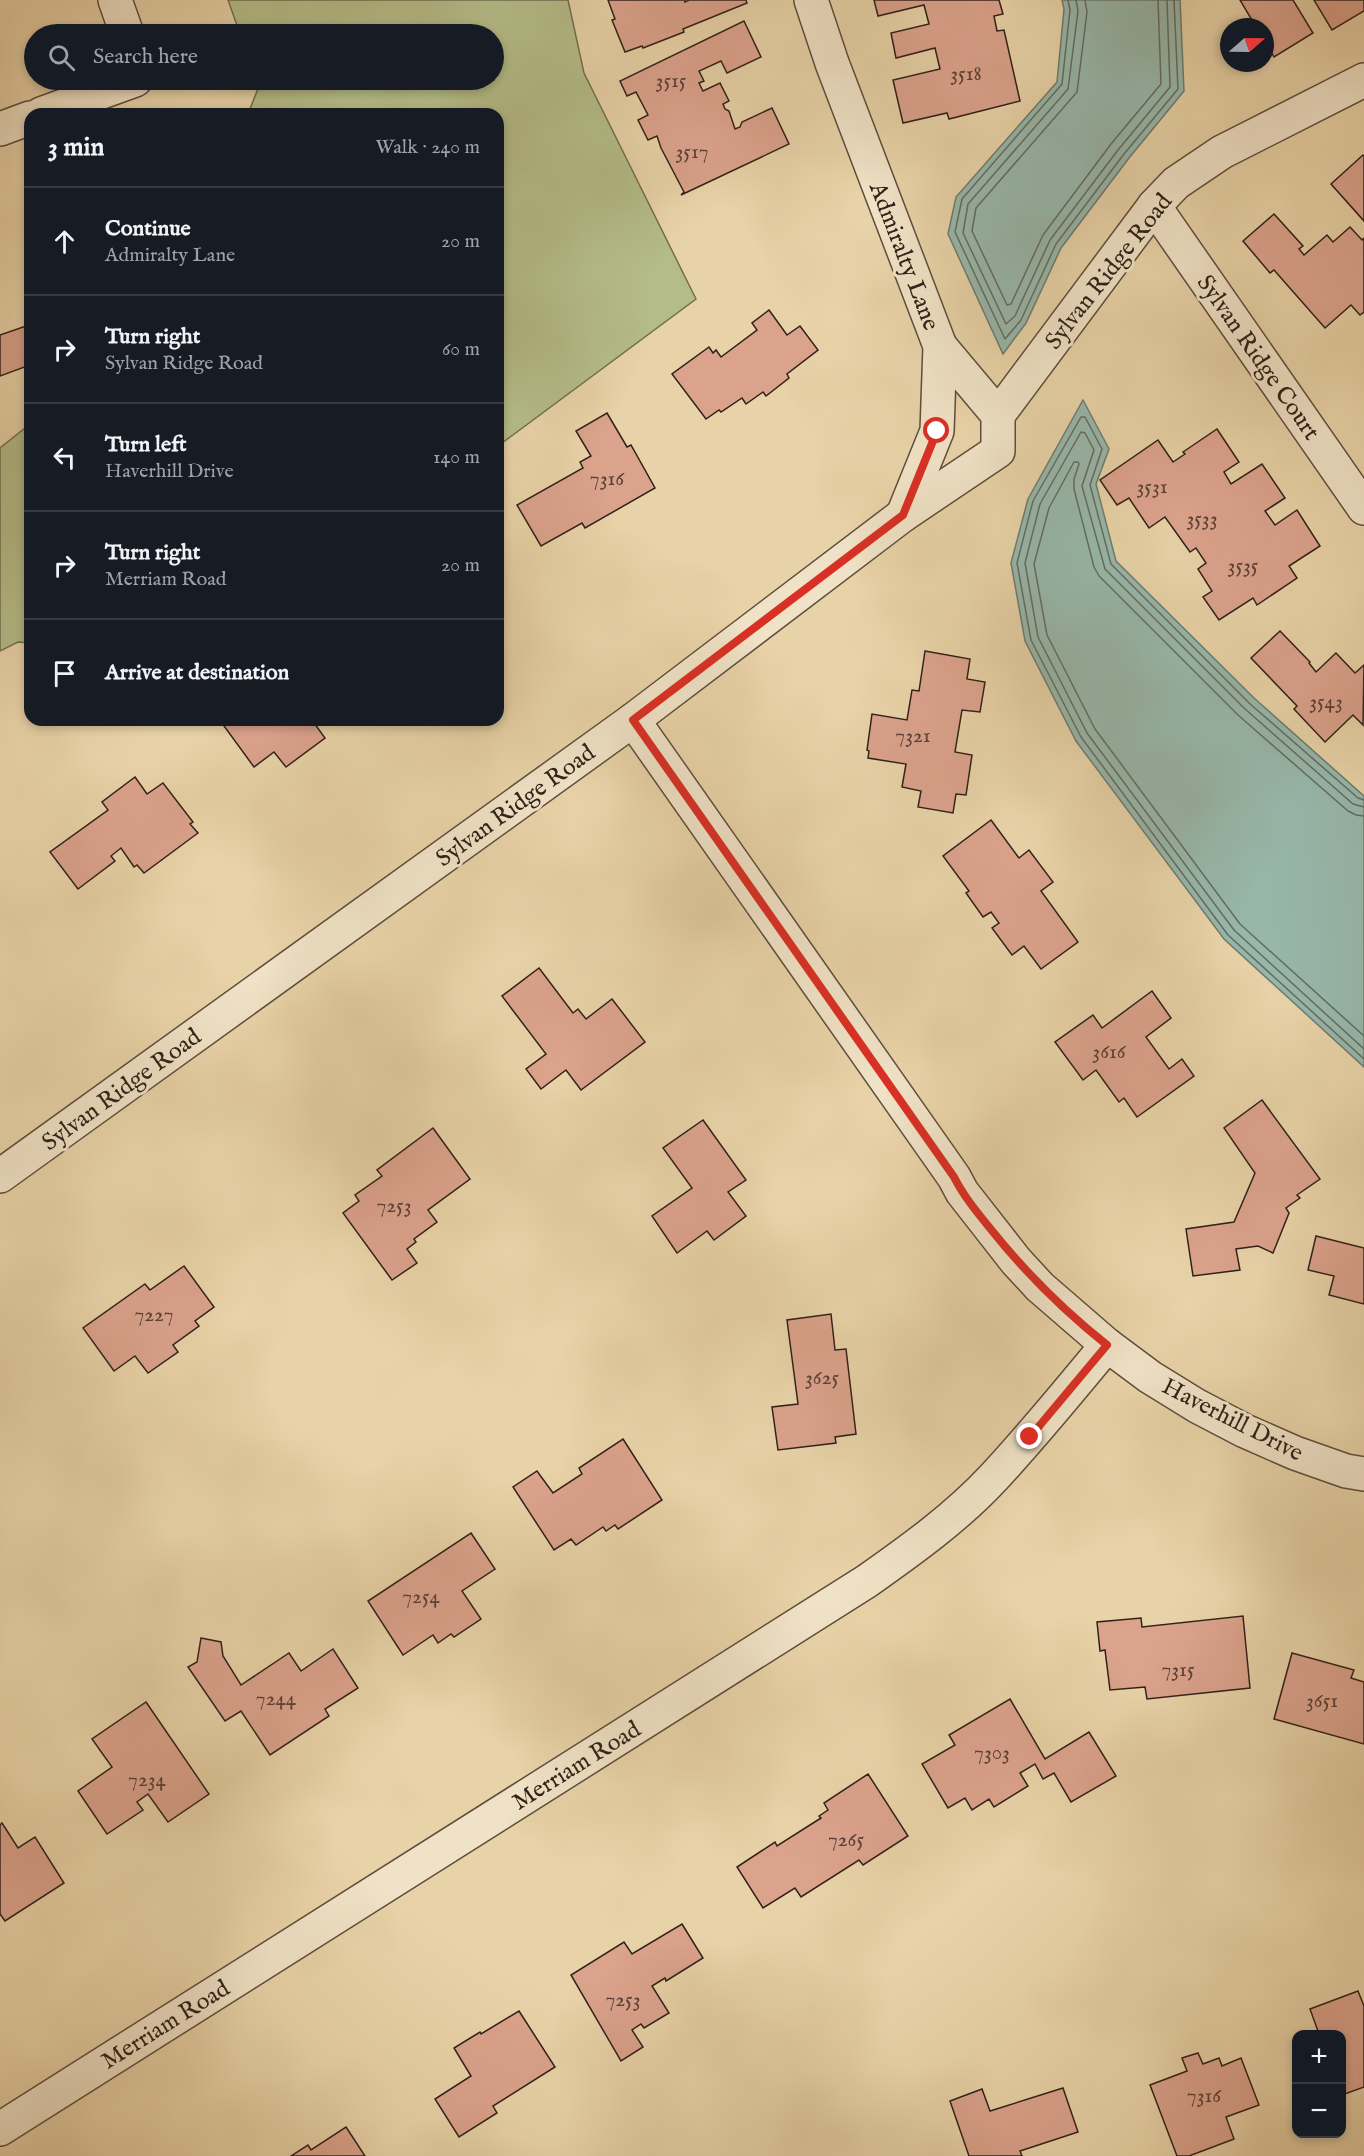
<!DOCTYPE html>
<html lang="en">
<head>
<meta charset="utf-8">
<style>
  body { margin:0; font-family:"IM FELL English",serif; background:#20242c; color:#f1f3f6 }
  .controls { position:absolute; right:18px; bottom:18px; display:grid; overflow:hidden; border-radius:12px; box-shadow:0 3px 9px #0003 }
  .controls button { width:54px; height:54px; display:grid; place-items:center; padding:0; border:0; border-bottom:2px solid #363941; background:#171b24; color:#f1f3f6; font:30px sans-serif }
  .compass { position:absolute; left:1220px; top:18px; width:54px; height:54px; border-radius:50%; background:#171b24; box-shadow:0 3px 9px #0003; rotate:70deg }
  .stop { position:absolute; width:18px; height:18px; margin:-14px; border:4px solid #d93025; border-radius:50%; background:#fff }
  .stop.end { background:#d93025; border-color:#fff; box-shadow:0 2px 6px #0008 }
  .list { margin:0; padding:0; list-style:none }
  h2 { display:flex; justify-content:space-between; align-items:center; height:78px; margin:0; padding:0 24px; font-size:26px }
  h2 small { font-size:20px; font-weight:400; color:#9ea1a6 }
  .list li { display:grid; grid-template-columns:39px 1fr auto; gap:18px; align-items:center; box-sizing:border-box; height:108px; padding:0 24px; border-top:2px solid #363941 }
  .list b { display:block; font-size:22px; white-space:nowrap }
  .list p { margin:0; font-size:20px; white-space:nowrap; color:#9ea1a6 }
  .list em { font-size:20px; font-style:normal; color:#9ea1a6 }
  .icon { flex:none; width:33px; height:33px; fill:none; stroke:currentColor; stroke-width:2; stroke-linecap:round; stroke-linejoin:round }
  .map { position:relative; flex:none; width:1364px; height:2156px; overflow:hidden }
  .search { position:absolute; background:#171b24; box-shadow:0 3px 9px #0003; left:24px; top:24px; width:480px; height:66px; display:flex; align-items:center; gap:15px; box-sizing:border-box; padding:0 21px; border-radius:33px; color:#9ea1a6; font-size:22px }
  .panel { position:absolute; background:#171b24; box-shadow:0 3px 9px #0003; left:24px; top:108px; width:480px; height:618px; border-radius:18px }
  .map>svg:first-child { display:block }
</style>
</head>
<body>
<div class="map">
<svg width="1364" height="2156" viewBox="0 0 1364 2156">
  <rect width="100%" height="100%" fill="#e8d2a7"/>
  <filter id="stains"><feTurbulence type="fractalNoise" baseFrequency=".00333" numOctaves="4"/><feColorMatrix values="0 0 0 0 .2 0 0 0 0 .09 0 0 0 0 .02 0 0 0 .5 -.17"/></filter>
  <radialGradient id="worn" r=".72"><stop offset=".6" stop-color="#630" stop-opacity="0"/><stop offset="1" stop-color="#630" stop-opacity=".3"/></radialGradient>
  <g fill="#b4bc88" stroke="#726e50" stroke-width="1.5">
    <polygon points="228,0 568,0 584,73 696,299 498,446 498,114 248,114 259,86 256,80 494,80 494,34 240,34"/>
    <polygon points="30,424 30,643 18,642 0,651 0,448"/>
  </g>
  <g fill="#97b7aa" stroke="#6e7b70" stroke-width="1.5">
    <polygon points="1062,0 1180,0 1184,91 1129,158 1061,248 1026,323 1003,354 948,234 956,197 1057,82 1064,9"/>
    <polygon points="1083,400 1109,449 1096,484 1116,561 1254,698 1364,796 1364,1067 1224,939 1076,741 1025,641 1011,563 1028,499"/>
  </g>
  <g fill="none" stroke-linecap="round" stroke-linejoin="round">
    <g stroke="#646c62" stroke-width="1.5">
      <polyline points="1068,0 1070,10 1062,84 962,199 955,232 1005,339 1021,320 1056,244 1124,154 1178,89 1174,0"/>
      <polyline points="1076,0 1078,11 1068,89 968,204 963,233 1006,324 1015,316 1050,240 1118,150 1170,87 1167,0"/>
      <polyline points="1085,0 1087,12 1077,92 976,208 972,231 1007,305 1011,304 1043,235 1111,144 1161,84 1158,0"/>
      <polyline points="1364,800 1358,798 1249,703 1111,564 1090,485 1102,449 1085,417 1081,417 1033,501 1017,563 1031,640 1081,737 1228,935 1364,1059"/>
      <polyline points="1364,807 1353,804 1244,708 1105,569 1082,486 1094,450 1085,433 1081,432 1040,504 1025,563 1038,637 1087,733 1234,930 1364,1049"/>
      <polyline points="1364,816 1356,815 1348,811 1238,715 1099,576 1094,567 1074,489 1074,479 1079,464 1078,462 1074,462 1049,508 1034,564 1047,635 1095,729 1240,924 1364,1036"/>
    </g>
  </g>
  <g fill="#dba28c" stroke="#302119" stroke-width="1.5">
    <polygon points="608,0 685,0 685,2 689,0 746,0 747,3 683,29 684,32 643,48 642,46 625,52 612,20 615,19"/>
    <polygon points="874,0 999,0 1003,14 994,16 997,31 1004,30 1020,101 949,119 947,113 903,123 893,80 940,69 935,48 896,58 891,33 929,24 924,5 878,16"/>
    <polygon points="1240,0 1293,0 1313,33 1274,57 1265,41 1265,27 1256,27"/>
    <polygon points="1314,0 1364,0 1364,11 1332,30"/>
    <polygon points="744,21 761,57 727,73 721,61 699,71 704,81 699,83 703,91 720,83 729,101 723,104 725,109 729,111 735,129 740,127 742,122 772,108 789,144 681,195 684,192 661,148 657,136 648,140 638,120 648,115 636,92 627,96 620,81"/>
    <polygon points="1363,155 1364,156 1364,221 1331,184"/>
    <polygon points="1274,214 1303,246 1299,249 1304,255 1327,235 1333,242 1350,227 1362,240 1364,238 1364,312 1360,315 1351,305 1325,328 1274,270 1270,273 1243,241"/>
    <polygon points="30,310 30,365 0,376 0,335 29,325 25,312"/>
    <polygon points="769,310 787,335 800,326 818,350 787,374 789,378 766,396 763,392 746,404 742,398 721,412 719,410 706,419 672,374 709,347 713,353 716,350 721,357 757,330 752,323"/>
    <polygon points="607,413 627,447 631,445 655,488 585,528 582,523 541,546 517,505 583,468 580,462 591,456 576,431"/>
    <polygon points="1217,429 1239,462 1224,472 1231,484 1262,464 1285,498 1265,511 1275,525 1297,510 1320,546 1289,566 1297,578 1257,605 1253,598 1219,620 1203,597 1212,591 1198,569 1206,563 1196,548 1190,552 1165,517 1149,528 1129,498 1117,505 1100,480 1158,440 1173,462 1185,454 1183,452"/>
    <polygon points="1280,631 1310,662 1309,663 1316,672 1336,653 1355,673 1364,665 1363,725 1353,715 1325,742 1294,709 1297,706 1251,658"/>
    <polygon points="925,651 970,659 967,679 985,682 980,712 962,710 955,752 972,755 966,795 956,794 953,813 918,807 921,791 902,787 906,764 868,758 869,751 867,750 872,714 907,720 912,690 919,691"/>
    <polygon points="232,720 312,720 325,738 286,767 274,752 254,767 224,726"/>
    <polygon points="135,777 147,794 163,783 193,822 190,824 198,833 144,873 137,865 134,867 121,848 111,856 115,861 78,889 50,852 108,810 102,802"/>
    <polygon points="991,820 1019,858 1029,850 1053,882 1041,891 1078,942 1041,969 1024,946 1012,955 992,928 999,923 991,912 983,917 966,893 969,891 943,856"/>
    <polygon points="539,968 573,1013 578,1009 586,1019 612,999 645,1042 581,1090 566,1070 541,1089 526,1069 546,1054 502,996"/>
    <polygon points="1152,991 1171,1018 1146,1037 1169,1069 1182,1059 1194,1076 1137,1117 1124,1098 1119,1102 1096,1070 1083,1080 1055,1042 1093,1015 1102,1028"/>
    <polygon points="1262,1100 1320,1179 1297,1195 1300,1198 1286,1208 1289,1213 1273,1253 1258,1246 1236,1249 1240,1270 1193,1276 1186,1229 1234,1222 1255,1173 1224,1128"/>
    <polygon points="703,1120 746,1180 728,1192 746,1216 714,1240 707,1231 677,1253 652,1216 692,1188 663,1148"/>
    <polygon points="433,1128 470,1179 428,1210 437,1222 414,1239 416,1242 407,1249 417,1263 392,1280 343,1213 359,1201 355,1195 382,1176 377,1170"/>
    <polygon points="1316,1236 1364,1248 1364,1304 1329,1295 1334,1276 1308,1270"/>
    <polygon points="184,1266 214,1307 195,1321 199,1326 173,1345 178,1352 148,1373 135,1356 114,1371 83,1328 145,1284 150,1290"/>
    <polygon points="831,1314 835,1350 846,1349 856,1434 835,1437 836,1443 778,1450 772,1407 798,1404 787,1320"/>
    <polygon points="623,1439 662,1500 618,1529 615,1525 606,1531 603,1527 576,1545 571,1539 554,1550 513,1487 537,1471 553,1493 582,1474 579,1468"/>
    <polygon points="471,1533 495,1569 462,1591 481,1619 454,1637 451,1634 438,1643 433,1635 403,1655 368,1601"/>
    <polygon points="1243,1616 1250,1688 1147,1699 1145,1687 1110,1690 1105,1650 1100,1651 1097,1622 1141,1618 1142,1627"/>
    <polygon points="201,1638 221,1642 223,1656 241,1685 289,1653 301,1671 333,1649 358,1688 325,1709 329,1716 270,1755 241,1711 225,1721 188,1667 197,1662"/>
    <polygon points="1292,1653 1354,1670 1351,1678 1364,1682 1364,1744 1274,1719"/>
    <polygon points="1010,1699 1045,1759 1089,1732 1116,1776 1071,1802 1054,1773 1043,1779 1035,1764 1020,1773 1028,1786 994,1807 989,1799 972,1810 965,1798 948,1808 922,1764 955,1745 949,1735"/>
    <polygon points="146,1702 209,1794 168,1822 148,1794 137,1802 143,1810 107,1834 78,1791 112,1767 92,1739"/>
    <polygon points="868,1774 908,1836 863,1865 859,1860 801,1897 795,1888 763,1908 737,1867 775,1842 777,1846 821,1818 819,1816 828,1810 824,1803"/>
    <polygon points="2,1823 18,1848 35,1837 64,1883 5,1921 0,1914 0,1825"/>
    <polygon points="682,1924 703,1958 666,1981 665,1978 652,1986 669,2013 644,2028 641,2024 632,2030 643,2047 621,2061 571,1975 624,1942 632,1954"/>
    <polygon points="1358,1991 1364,2006 1364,2087 1342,2095 1342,2034 1319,2034 1310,2009"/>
    <polygon points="519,2011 555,2067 493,2106 497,2113 459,2137 435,2099 471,2076 454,2048 480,2032 481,2034"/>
    <polygon points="1198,2053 1203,2064 1219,2058 1222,2066 1241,2058 1259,2105 1226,2117 1234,2139 1189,2156 1177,2156 1150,2085 1187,2071 1182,2058"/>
    <polygon points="1063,2088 1078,2132 1020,2151 1022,2156 969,2156 950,2101 982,2089 990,2111"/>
    <polygon points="346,2127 365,2156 291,2156 308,2145 311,2150"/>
  </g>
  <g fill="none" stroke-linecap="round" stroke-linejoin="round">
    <defs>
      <g id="minor">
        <polyline points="115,0 127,34"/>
        <polyline points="811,0 832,63 940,346 937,431 903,515"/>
        <polyline points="41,114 135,80"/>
        <polyline points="0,129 30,118"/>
        <polyline points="1154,206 1364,508"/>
        <polyline points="998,415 1154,206 1176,183 1222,152 1364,80"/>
        <polyline points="633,720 954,1177 962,1192 1016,1261 1040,1287 1107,1345 1150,1377 1197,1406 1245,1431 1295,1453 1346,1471 1364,1474"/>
        <polyline points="0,1176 633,720 903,515 998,451 998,415 940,346"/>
        <path d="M0,2129L867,1581C911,1550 957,1517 994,1477C1033,1435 1070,1390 1107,1345"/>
      </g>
    </defs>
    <use href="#minor" stroke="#5e4d3c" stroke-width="36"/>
    <use href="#minor" stroke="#f0e2c6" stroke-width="33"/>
  </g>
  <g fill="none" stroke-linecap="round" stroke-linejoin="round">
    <path stroke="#d93025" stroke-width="8" d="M937,431L903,515L633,720L954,1177C963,1195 976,1211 989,1227C1024,1271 1063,1310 1107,1345L1030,1437"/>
  </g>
  <g text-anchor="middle" stroke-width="6" stroke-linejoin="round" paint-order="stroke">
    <g font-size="21" fill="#5b4136">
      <text x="966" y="80">3518</text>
      <text x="671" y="87">3515</text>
      <text x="692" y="158">3517</text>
      <text x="607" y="485">7316</text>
      <text x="1152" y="493">3531</text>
      <text x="1202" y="525">3533</text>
      <text x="1243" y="572">3535</text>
      <text x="1326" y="708">3543</text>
      <text x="913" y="742">7321</text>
      <text x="1109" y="1058">3616</text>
      <text x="394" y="1212">7253</text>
      <text x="154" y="1321">7227</text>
      <text x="822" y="1384">3625</text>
      <text x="421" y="1603">7254</text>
      <text x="1178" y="1676">7315</text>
      <text x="276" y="1705">7244</text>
      <text x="1322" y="1707">3651</text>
      <text x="992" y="1759">7303</text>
      <text x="147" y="1786">7234</text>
      <text x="846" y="1846">7265</text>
      <text x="623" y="2006">7253</text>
      <text x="1204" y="2102">7316</text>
    </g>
    <g font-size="24" fill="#302119" stroke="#f0e2c6">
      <text transform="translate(905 256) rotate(69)" y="8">Admiralty Lane</text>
      <text transform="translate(1108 271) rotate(-52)" y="8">Sylvan Ridge Road</text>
      <text transform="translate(1259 357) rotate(55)" y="8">Sylvan Ridge Court</text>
      <text transform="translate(515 805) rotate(-36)" y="8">Sylvan Ridge Road</text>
      <text transform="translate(121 1089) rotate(-36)" y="8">Sylvan Ridge Road</text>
      <text transform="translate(1233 1419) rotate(27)" y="8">Haverhill Drive</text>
      <text transform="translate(576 1765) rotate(-32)" y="8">Merriam Road</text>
      <text transform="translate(165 2024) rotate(-32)" y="8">Merriam Road</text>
    </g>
  </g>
  <rect width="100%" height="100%" filter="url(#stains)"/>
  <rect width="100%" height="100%" fill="url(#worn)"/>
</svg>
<div class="controls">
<button>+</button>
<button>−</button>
</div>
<svg class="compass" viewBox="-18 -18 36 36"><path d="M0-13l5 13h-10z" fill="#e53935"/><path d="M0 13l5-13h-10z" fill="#9ea1a6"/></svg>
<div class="stop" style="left:937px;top:431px"></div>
<div class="stop end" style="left:1030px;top:1437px"></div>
<div class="search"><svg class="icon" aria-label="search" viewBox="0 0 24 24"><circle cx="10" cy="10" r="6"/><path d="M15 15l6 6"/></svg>Search here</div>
<section class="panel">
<h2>3 min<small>Walk · 240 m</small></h2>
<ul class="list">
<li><svg class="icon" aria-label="ahead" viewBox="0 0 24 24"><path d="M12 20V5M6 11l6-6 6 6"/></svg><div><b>Continue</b><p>Admiralty Lane</p></div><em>20 m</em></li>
<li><svg class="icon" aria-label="right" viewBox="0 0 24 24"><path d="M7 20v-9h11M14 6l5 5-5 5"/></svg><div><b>Turn right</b><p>Sylvan Ridge Road</p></div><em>60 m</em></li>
<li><svg class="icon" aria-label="left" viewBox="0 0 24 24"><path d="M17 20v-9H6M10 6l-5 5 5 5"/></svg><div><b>Turn left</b><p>Haverhill Drive</p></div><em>140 m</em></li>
<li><svg class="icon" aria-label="right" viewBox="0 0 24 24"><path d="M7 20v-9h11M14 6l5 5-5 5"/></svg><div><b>Turn right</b><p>Merriam Road</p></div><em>20 m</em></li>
<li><svg class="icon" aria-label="arrive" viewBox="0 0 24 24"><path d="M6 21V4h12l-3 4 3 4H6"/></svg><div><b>Arrive at destination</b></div></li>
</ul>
</section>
</div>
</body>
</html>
